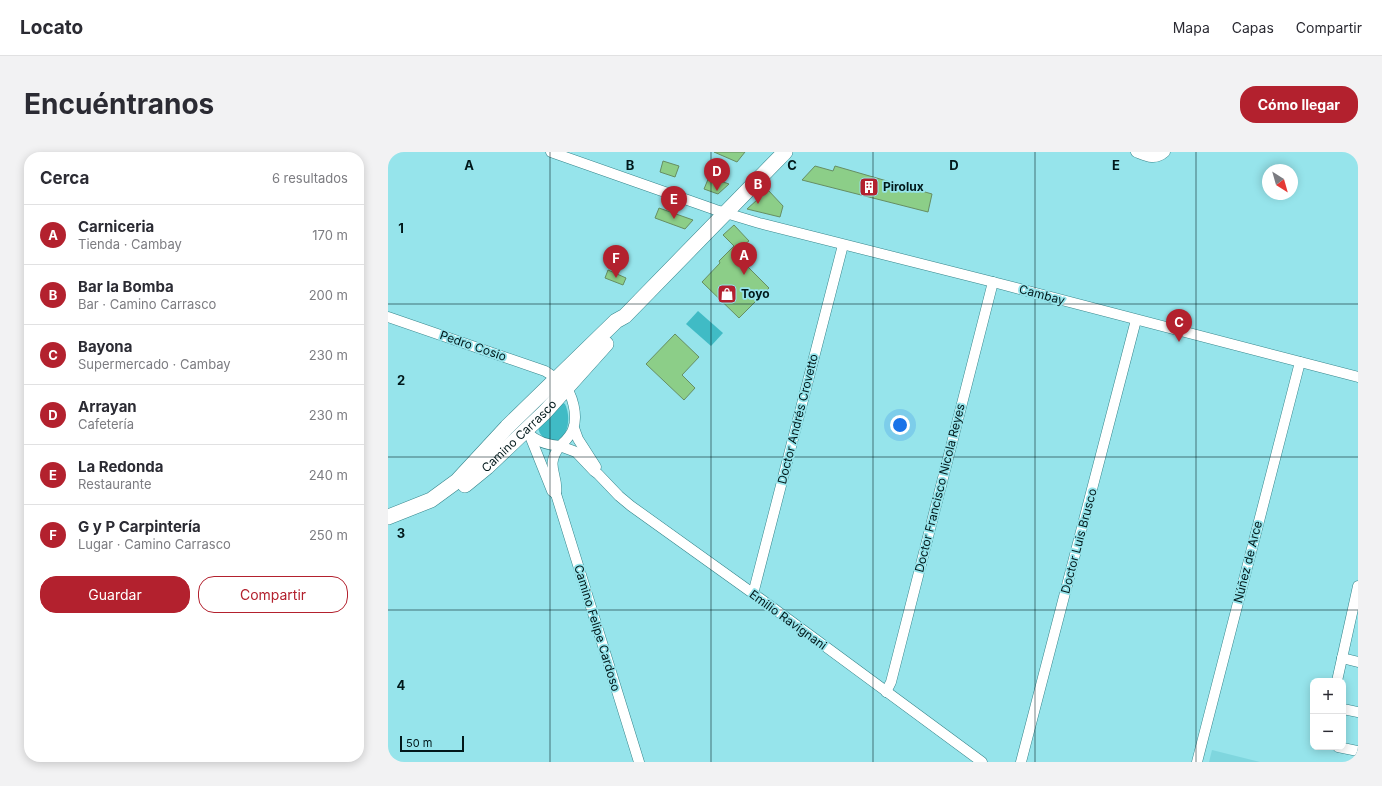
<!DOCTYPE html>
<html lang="es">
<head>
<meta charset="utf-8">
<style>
  body { margin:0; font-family:Inter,sans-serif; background:#f2f2f3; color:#2b2b33 }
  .controls { position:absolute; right:12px; bottom:12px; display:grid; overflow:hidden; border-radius:8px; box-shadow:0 2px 10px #0003 }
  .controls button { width:36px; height:36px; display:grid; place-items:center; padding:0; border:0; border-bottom:1px solid #e1e1e2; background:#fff; color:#2b2b33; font:20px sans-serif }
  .compass { position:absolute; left:874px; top:12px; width:36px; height:36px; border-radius:50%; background:#fff; box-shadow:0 2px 10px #0003; rotate:143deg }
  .scale { position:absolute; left:12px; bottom:10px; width:64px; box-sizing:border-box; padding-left:4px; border:2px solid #01181a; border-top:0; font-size:11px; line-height:14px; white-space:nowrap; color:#01181a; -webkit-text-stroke:3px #96e4eb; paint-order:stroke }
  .you { position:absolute; left:512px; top:273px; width:14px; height:14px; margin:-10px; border:3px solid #fff; border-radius:50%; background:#1a73e8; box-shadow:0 0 0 6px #1a73e833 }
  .badge { display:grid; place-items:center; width:26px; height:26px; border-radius:50%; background:#b3212e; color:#fff; font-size:13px; font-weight:700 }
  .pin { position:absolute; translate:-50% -33px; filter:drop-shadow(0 1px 2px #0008) }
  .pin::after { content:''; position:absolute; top:21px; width:14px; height:12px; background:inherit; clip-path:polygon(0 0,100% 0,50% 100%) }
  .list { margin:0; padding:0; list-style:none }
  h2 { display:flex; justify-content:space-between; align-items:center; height:52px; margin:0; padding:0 16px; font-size:17px }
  h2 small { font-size:13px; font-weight:400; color:#7c7c81 }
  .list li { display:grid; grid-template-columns:26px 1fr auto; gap:12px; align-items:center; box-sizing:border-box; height:60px; padding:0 16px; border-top:1px solid #e1e1e2 }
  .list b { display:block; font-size:15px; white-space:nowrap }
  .list p { margin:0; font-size:13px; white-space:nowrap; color:#7c7c81 }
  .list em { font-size:13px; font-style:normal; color:#7c7c81 }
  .actions { display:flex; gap:8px; padding:12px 16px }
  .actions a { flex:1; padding:9px 0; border:1px solid #b3212e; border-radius:16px; text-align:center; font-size:14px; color:#b3212e }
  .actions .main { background:#b3212e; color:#fff }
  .map { position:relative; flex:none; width:970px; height:610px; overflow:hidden; border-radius:16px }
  header { display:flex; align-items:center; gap:24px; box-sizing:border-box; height:56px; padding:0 20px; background:#fff; border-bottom:1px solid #e1e1e2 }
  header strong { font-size:19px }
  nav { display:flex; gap:22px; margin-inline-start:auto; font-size:14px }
  .intro { display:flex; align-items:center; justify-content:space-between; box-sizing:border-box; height:96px; padding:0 24px }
  h1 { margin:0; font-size:28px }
  .button { padding:10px 18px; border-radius:16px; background:#b3212e; color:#fff; font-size:14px; font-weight:700 }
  main { display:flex; gap:24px; padding:0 24px }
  aside { flex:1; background:#fff; border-radius:16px; box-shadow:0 2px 10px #0003 }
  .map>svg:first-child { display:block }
</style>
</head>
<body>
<header>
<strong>Locato</strong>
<nav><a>Mapa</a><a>Capas</a><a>Compartir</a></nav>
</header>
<div class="intro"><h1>Encuéntranos</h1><a class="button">Cómo llegar</a></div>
<main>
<aside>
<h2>Cerca<small>6 resultados</small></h2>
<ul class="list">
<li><span class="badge">A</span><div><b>Carniceria</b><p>Tienda · Cambay</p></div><em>170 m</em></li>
<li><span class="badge">B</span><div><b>Bar la Bomba</b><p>Bar · Camino Carrasco</p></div><em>200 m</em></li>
<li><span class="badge">C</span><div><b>Bayona</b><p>Supermercado · Cambay</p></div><em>230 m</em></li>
<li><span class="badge">D</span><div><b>Arrayan</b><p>Cafetería</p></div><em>230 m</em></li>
<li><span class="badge">E</span><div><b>La Redonda</b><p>Restaurante</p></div><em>240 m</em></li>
<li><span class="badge">F</span><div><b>G y P Carpintería</b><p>Lugar · Camino Carrasco</p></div><em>250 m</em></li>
</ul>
<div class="actions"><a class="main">Guardar</a><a>Compartir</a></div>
</aside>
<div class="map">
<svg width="970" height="610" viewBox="0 0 970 610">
  <rect width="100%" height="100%" fill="#96e4eb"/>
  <polygon fill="#7fd6de" points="824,598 872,610 821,610"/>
  <g fill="#40bbc5">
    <polygon points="310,159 335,181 323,194 298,172"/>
    <path d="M175,251L177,252C183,264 181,286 167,290C157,287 151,285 150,274L173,252Z"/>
  </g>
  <g fill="#8cce88" stroke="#668e63">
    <polygon points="326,0 357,0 349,10"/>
    <polygon points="275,9 291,14 287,25 272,20"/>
    <polygon points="427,14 445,19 447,14 544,42 540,60 414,28"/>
    <polygon points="321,25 341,32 330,42 316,37"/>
    <polygon points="380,38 395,54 392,65 359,57"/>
    <polygon points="271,56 305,68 297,77 267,66"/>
    <polygon points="346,73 361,89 357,92 361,97 357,112 381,136 351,166 314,130 332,111 331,109 346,94 335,83"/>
    <polygon points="220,118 238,126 235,133 217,126"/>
    <polygon points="287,182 311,205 294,223 307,236 296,248 258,212"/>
  </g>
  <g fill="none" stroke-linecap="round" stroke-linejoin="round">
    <defs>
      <g id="minor">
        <polyline points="163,0 328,58 371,71 605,130 970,225"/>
        <path d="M748,0C758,4 767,9 777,0"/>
        <path d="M0,165L157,219C163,223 170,227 175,232C185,242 190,264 185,277C183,284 177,289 172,294C161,293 149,290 141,282"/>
        <polyline points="186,276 190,287 208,315"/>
        <polyline points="142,284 164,339 168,342 251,610"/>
        <path d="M168,342C171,322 156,315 172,294L188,300L206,319L210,322L231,344L243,354L377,450L594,610"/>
        <polyline points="365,442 455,93"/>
        <polyline points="954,506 970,510"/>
        <polyline points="949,529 970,434"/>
        <polyline points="498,540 503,530 605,130"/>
        <polyline points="955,557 970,560"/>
        <polyline points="950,595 970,599"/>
        <polyline points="633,610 748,168"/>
        <polyline points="809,610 912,210"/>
      </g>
      <g id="secondary">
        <path id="s1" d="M77,333L99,315L157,260L218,192"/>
        <polyline points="0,365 43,348 69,329 119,275 228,169 237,164 397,0"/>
      </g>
    </defs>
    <use href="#minor" stroke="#35858b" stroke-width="11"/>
    <use href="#secondary" stroke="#35858b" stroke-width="16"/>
    <use href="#minor" stroke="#fff" stroke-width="10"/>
    <use href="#secondary" stroke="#fff" stroke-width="15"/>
  </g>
  <path fill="none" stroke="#01181a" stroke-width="1" stroke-opacity="0.55" d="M162,0V610M323,0V610M485,0V610M647,0V610M808,0V610M0,152H970M0,305H970M0,458H970"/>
  <defs>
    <symbol id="building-square" viewBox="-11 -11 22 22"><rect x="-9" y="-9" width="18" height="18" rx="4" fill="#b3212e" stroke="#96e4eb"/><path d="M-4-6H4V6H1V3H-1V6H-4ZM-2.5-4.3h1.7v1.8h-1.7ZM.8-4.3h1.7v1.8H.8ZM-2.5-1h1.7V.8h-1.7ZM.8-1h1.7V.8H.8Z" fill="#fff"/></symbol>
    <symbol id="shop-square" viewBox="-11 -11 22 22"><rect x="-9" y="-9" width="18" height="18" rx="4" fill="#b3212e" stroke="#96e4eb"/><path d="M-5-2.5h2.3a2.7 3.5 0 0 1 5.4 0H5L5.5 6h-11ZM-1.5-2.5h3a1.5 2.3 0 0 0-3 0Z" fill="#fff"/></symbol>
  </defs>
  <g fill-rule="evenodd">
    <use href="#building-square" x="470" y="24" width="22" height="22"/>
    <use href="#shop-square" x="328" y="131" width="22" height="22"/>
  </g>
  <g text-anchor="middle" stroke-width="3.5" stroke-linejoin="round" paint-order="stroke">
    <g font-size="12" font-weight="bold" fill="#01181a" stroke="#96e4eb" text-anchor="start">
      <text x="495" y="39">Pirolux</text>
      <text x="353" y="146">Toyo</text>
    </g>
    <g font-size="12" fill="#01181a" stroke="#96e4eb">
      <text transform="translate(654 143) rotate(15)" y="4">Cambay</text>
      <text transform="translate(85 194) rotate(19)" y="4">Pedro Cosio</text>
      <text transform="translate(410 267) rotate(-76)" y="4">Doctor Andrés Crovetto</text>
      <text dy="4" stroke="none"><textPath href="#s1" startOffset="73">Camino Carrasco</textPath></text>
      <text transform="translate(552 336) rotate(-76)" y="4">Doctor Francisco Nicola Reyes</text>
      <text transform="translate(691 389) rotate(-75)" y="4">Doctor Luis Brusco</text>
      <text transform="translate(860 410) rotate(-76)" y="4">Núñez de Arce</text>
      <text transform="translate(400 468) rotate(36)" y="4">Emilio Ravignani</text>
      <text transform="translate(209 476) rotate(73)" y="4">Camino Felipe Cardoso</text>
    </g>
  </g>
  <g font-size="13" text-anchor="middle" font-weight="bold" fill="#01181a" stroke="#96e4eb" stroke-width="3.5" stroke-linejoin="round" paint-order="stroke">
    <text x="81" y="18">A</text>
    <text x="242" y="18">B</text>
    <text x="404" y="18">C</text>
    <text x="566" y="18">D</text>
    <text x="728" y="18">E</text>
    <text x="13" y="81">1</text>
    <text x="13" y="233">2</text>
    <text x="13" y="386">3</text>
    <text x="13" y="538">4</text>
  </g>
</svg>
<div class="controls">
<button>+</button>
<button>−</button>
</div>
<svg class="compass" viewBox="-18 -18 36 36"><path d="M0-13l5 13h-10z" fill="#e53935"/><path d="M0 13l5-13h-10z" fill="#7c7c81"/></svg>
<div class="scale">50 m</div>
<div class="you"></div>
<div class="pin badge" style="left:356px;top:123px">A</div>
<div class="pin badge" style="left:370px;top:52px">B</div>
<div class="pin badge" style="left:791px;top:190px">C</div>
<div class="pin badge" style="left:329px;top:39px">D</div>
<div class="pin badge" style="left:286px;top:67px">E</div>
<div class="pin badge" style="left:228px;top:126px">F</div>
</div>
</main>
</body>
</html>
